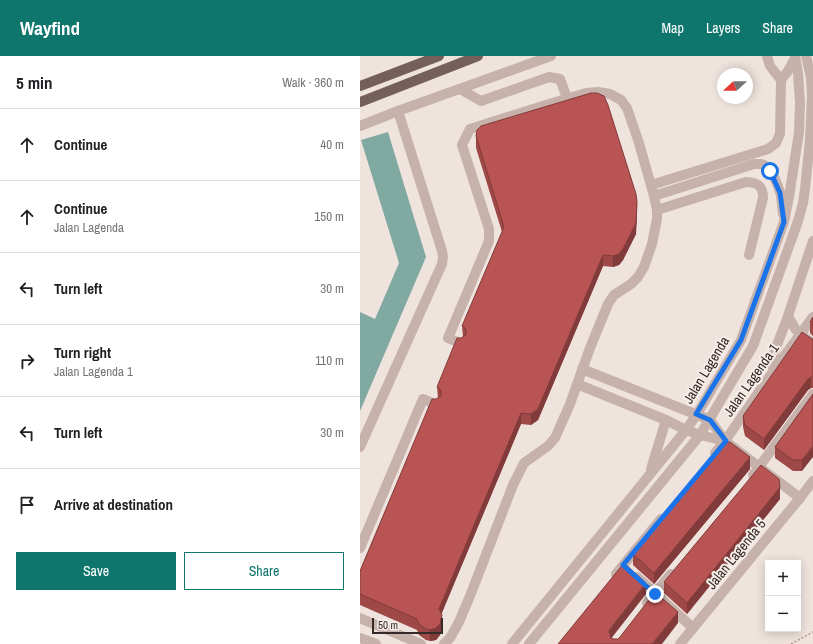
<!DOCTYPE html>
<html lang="en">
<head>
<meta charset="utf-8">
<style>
  body { margin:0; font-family:"Archivo Narrow",sans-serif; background:#f6f6f6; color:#202124 }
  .controls { position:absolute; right:12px; bottom:12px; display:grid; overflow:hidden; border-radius:0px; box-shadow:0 2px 10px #0003 }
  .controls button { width:36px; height:36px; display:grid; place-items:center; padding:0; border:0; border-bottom:1px solid #e0e0e0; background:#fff; color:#202124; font:20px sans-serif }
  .compass { position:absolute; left:357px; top:12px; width:36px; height:36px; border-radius:50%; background:#fff; box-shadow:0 2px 10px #0003; rotate:249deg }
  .scale { position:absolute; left:12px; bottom:10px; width:71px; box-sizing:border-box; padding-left:4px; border:2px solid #352a29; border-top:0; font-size:11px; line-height:14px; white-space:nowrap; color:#352a29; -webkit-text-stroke:3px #f7eee9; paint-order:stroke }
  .stop { position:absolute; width:12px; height:12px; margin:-9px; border:3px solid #1a73e8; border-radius:50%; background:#fff }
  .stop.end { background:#1a73e8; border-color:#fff; box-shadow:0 1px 4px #0008 }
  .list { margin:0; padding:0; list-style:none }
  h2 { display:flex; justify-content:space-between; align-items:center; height:52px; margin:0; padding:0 16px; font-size:17px }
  h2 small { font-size:13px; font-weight:400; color:#757577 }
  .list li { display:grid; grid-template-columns:26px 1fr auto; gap:12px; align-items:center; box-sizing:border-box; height:72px; padding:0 16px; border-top:1px solid #e0e0e0 }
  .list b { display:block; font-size:15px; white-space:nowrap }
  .list p { margin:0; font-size:13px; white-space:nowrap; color:#757577 }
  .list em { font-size:13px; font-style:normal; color:#757577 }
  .actions { display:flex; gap:8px; padding:12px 16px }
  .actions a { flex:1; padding:9px 0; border:1px solid #0f766e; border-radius:0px; text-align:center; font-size:14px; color:#0f766e }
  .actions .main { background:#0f766e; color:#fff }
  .icon { flex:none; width:22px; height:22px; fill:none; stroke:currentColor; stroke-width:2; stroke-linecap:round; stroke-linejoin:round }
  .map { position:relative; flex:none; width:453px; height:588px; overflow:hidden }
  header { display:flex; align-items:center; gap:24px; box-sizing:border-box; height:56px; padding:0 20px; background:#0f766e; color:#fff }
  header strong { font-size:19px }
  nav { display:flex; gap:22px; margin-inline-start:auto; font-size:14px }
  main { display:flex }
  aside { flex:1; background:#fff }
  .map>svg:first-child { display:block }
</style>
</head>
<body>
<header>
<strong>Wayfind</strong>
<nav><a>Map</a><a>Layers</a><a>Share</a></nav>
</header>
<main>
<aside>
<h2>5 min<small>Walk · 360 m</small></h2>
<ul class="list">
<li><svg class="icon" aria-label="ahead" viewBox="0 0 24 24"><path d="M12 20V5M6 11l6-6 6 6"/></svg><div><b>Continue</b></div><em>40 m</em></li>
<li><svg class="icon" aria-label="ahead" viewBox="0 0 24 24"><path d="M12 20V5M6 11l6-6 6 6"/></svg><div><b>Continue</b><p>Jalan Lagenda</p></div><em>150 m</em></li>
<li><svg class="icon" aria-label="left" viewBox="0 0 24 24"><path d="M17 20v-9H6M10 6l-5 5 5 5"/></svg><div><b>Turn left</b></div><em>30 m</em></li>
<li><svg class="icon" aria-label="right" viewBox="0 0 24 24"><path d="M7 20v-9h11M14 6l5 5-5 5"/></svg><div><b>Turn right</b><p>Jalan Lagenda 1</p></div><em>110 m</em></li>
<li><svg class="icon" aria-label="left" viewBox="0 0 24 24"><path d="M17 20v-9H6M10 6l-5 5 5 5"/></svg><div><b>Turn left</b></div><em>30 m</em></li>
<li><svg class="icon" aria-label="arrive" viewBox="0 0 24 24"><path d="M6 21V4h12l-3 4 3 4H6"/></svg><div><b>Arrive at destination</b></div></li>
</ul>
<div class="actions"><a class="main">Save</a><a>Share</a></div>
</aside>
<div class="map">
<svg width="453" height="588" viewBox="0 0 453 588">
  <rect width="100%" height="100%" fill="#efe3dd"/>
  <polygon fill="#80a9a1" points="28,76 66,201 0,355 0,256 15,263 39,207 1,84"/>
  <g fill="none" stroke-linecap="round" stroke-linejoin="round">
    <polyline stroke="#b29b95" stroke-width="1.5" stroke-dasharray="2 2" stroke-linecap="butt" points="431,588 453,576"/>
    <g stroke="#c6b1ab" stroke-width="10">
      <polyline points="407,0 410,10 421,24"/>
      <polyline points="100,33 121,45 189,21 200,23 207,42"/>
      <polyline points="0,70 38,55 191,0"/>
      <polyline points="291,129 408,93 416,87 420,78 421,24 428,15 435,2"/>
      <path d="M294,140L394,108C395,108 400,108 401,108C411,110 417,127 420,136C422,143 422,151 423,158"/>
      <path d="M297,154L386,126C398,126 403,130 403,142L389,199"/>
      <polyline points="428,260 436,274 453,288"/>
      <polyline points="222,313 350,364 365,385 440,442"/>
      <polyline points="414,314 412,309 412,304 414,297 428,260 453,185"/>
      <polyline points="217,328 306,364 326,374 340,379 365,385"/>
      <polyline points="0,391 82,208 83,201 82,195 38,55"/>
      <polyline points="355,397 365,385 414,314 453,261"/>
      <polyline points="291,413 306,364"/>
      <polyline points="393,419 453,338"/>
      <polyline points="0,492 63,343 75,348"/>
      <polyline points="256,518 301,463"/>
      <polyline points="277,521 333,572"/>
      <polyline points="287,547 311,518"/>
      <polyline points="0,562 61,588"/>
      <polyline points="0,582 16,588"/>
      <polyline points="84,588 90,582 99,566 110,540 153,429 164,407 188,390 195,382 210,348 230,292 248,248 254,239 271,228 278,221 284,211 292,188 297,163 297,154 294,140 279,87 267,52 261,44 250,38 238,36 226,37 189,48 110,73 102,89 129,173 129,185 88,282 100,287"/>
      <polyline points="152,588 326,374 337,358 381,284 424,166 429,141 439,76 440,47 438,17 435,0"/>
      <polyline points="169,588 340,379 393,290 432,182 438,165 443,147 445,133 450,84 452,40 451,22 446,0"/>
      <polyline points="320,588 440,442 453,425"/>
    </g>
    <g stroke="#755f5c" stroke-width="10">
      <polyline points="0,30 79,0"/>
      <polyline points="0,46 118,0"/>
    </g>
  </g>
  <g fill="#9e4847">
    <polygon points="116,80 277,157 276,178 263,204 259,209 253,211 243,210 178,364 171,369 161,368 81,558 82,571 80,579 76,584 70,585 66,584 59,579 57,574 0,549 0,515 76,343 78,342 77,331 101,282 103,281 102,270 142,176 116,92"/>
    <polygon points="453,261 453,280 450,277 450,266"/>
    <polygon points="452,283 453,283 453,332 451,332 448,334 404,394 385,380 383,371 383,360"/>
    <polygon points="453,338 442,415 433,415 415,402 415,391"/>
    <polygon points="390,413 294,528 273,509 273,498"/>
    <polygon points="420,443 327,558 304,537 304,526"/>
  </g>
  <g fill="#813b3a">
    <polygon points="277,146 276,178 263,204 259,209 253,211 253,200"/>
    <polygon points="243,199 243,210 178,364 171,369 171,358"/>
    <polygon points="451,321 451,332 448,334 404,394 404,383 448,323"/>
    <polygon points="161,357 161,368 79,564 79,553"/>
    <polygon points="453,390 453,401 442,415 442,404"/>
    <polygon points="390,401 390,413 294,528 294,517"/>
    <polygon points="420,431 420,443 327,558 327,547"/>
    <polygon points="286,527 286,538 250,584 249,576 250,573"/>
    <polygon points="318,556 318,567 302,588 292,588"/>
    <polygon points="82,559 82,571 80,579 76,584 70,585 70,574"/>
  </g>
  <g fill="#b85453" stroke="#813b3a">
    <polygon points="231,37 237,37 244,40 248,49 276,138 277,146 276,167 263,193 259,198 253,200 243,199 178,353 171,358 161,357 79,553 82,559 80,568 76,572 70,574 66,573 59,568 57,563 0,538 0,515 72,343 76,343 81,340 81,336 80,333 77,331 97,282 101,282 106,279 106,275 105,272 102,270 144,171 116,80 117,74 121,70"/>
    <polygon points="453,261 453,269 450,266"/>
    <polygon points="442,276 452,283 453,283 453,321 451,321 448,323 404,383 385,369 383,360"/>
    <polygon points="453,338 453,390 442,404 433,404 415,391"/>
    <polygon points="370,386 390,401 294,517 273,498 362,387"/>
    <polygon points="401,409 419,423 420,431 327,547 304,526"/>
    <polygon points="264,507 286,527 250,573 249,576 251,582 254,583 258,583 260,581 295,536 318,556 292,588 198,588"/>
  </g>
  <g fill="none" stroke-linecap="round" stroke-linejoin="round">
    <polyline stroke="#1a73e8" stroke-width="5" points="295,538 263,509 366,385 350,364 336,358 381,284 424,166 420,137 410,115"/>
  </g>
  <g text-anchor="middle" stroke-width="4" stroke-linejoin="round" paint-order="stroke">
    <g font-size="14" fill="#352a29" stroke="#f7eee9">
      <text transform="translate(346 314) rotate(-59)" y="5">Jalan Lagenda</text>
      <text transform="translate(391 324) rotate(-55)" y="5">Jalan Lagenda 1</text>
      <text transform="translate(376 498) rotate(-51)" y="5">Jalan Lagenda 5</text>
    </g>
  </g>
</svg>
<div class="controls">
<button>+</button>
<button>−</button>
</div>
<svg class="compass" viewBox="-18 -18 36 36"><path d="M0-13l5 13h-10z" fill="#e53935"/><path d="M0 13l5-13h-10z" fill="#757577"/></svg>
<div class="scale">50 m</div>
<div class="stop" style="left:410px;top:115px"></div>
<div class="stop end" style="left:295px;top:538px"></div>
</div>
</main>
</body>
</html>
